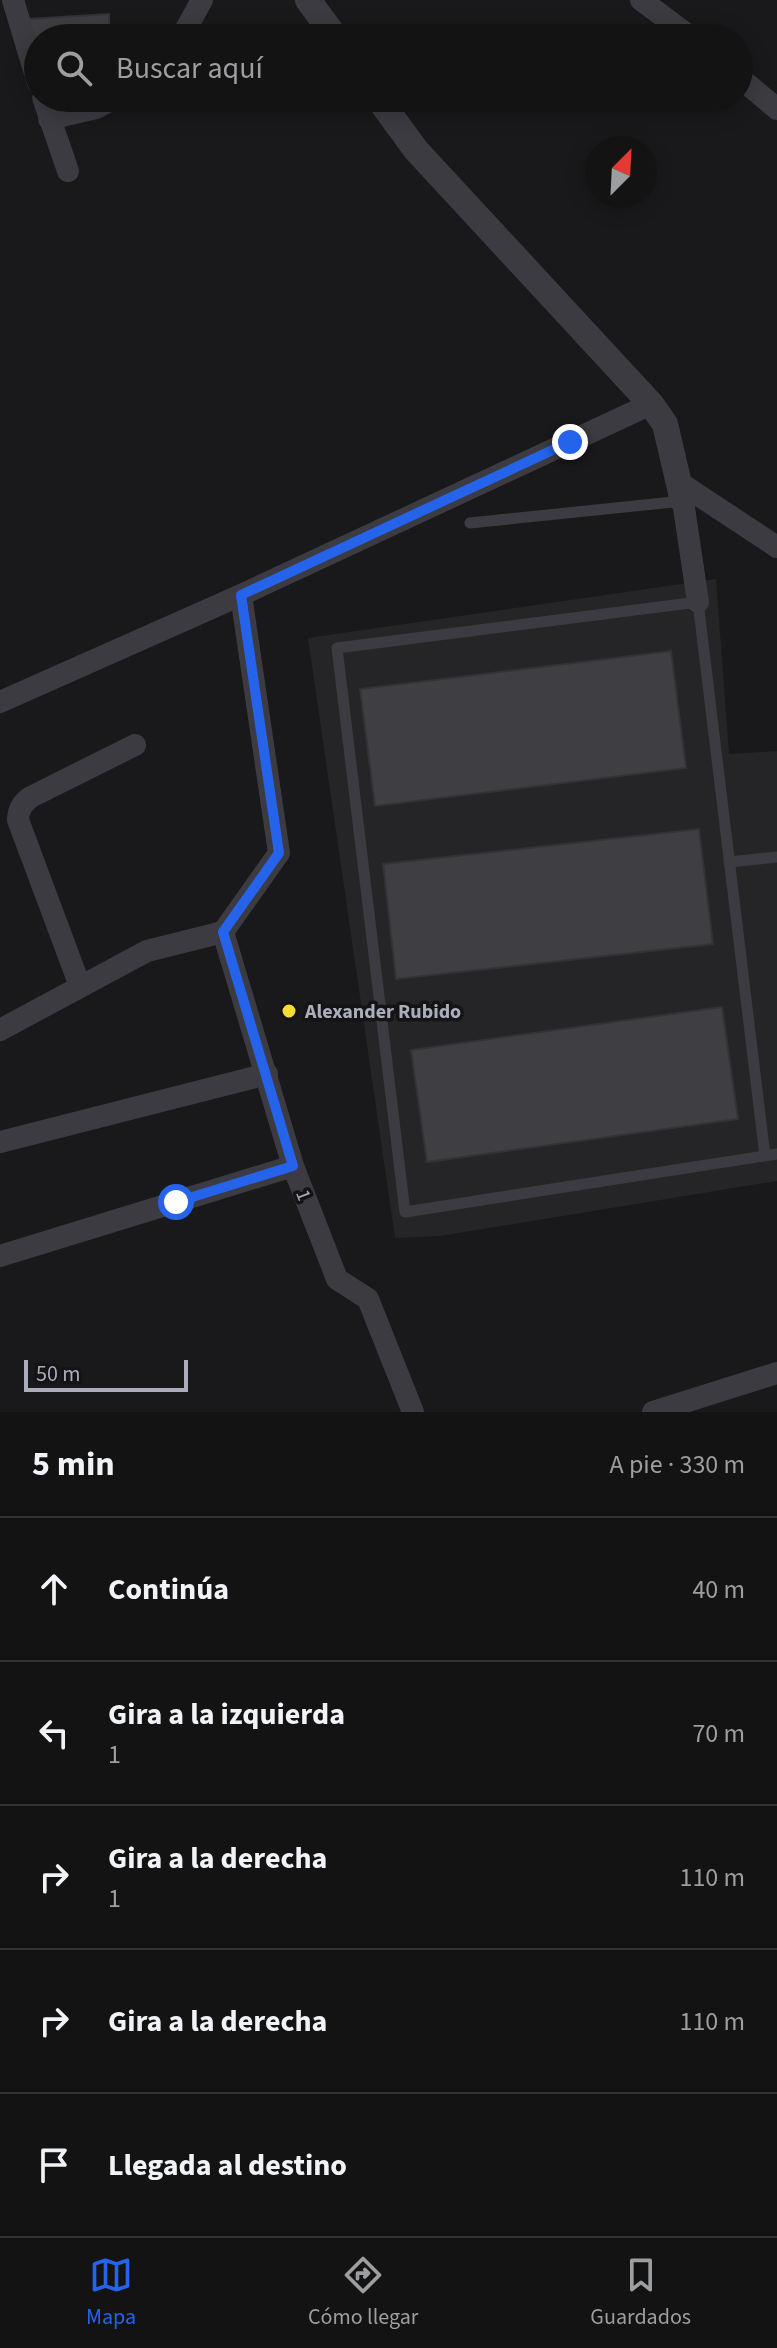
<!DOCTYPE html>
<html lang="es">
<head>
<meta charset="utf-8">
<style>
  body { margin:0; font-family:"Source Sans 3",sans-serif; background:#202022; color:#f1f3f6 }
  .compass { position:absolute; left:585px; top:136px; width:72px; height:72px; border-radius:50%; background:#131314; box-shadow:0 4px 20px #0003; rotate:24deg }
  .scale { position:absolute; left:24px; bottom:20px; width:164px; box-sizing:border-box; padding-left:8px; border:4px solid #abadbb; border-top:0; font-size:22px; line-height:28px; white-space:nowrap; color:#abadbb; -webkit-text-stroke:6px #141416; paint-order:stroke }
  .stop { position:absolute; width:24px; height:24px; margin:-18px; border:6px solid #2563eb; border-radius:50%; background:#fff }
  .stop.end { background:#2563eb; border-color:#fff; box-shadow:0 2px 8px #0008 }
  .list { margin:0; padding:0; list-style:none }
  h2 { display:flex; justify-content:space-between; align-items:center; height:104px; margin:0; padding:0 32px; font-size:34px }
  h2 small { font-size:26px; font-weight:400; color:#9d9ea0 }
  .list li { display:grid; grid-template-columns:52px 1fr auto; gap:24px; align-items:center; box-sizing:border-box; height:144px; padding:0 32px; border-top:2px solid #323234 }
  .list b { display:block; font-size:30px; white-space:nowrap }
  .list p { margin:0; font-size:26px; white-space:nowrap; color:#9d9ea0 }
  .list em { font-size:26px; font-style:normal; color:#9d9ea0 }
  .icon { flex:none; width:44px; height:44px; fill:none; stroke:currentColor; stroke-width:2; stroke-linecap:round; stroke-linejoin:round }
  .map { position:relative; flex:none; width:777px; height:1412px; overflow:hidden }
  .search { position:absolute; background:#131314; box-shadow:0 4px 20px #0003; left:24px; right:24px; top:24px; height:88px; display:flex; align-items:center; gap:20px; box-sizing:border-box; padding:0 28px; border-radius:44px; color:#9d9ea0; font-size:30px }
  .sheet { height:824px; background:#131314 }
  nav { display:flex; justify-content:space-around; align-items:center; box-sizing:border-box; height:112px; border-top:2px solid #323234; background:#131314; font-size:22px; color:#9d9ea0 }
  nav a { display:grid; justify-items:center; gap:4px }
  nav .on { color:#2563eb }
  .map>svg:first-child { display:block }
</style>
</head>
<body>
<div class="map">
<svg width="777" height="1412" viewBox="0 0 777 1412">
  <rect width="100%" height="100%" fill="#19191b"/>
  <polygon fill="#252528" points="716,579 729,754 777,751 777,1181 440,1236 395,1238 308,638"/>
  <g fill="#3e3e43" stroke="#333337" stroke-width="2">
    <polygon points="109,14 110,38 38,38 38,54 29,19"/>
    <polygon points="671,651 686,768 375,806 360,689"/>
    <polygon points="699,829 713,944 396,979 383,864"/>
    <polygon points="722,1007 738,1119 427,1162 411,1050"/>
  </g>
  <g fill="none" stroke-linecap="round" stroke-linejoin="round">
    <g stroke="#3c3b42" stroke-width="11">
      <polyline points="470,523 683,501"/>
      <polyline points="729,862 777,857"/>
      <polyline points="765,1156 698,602 337,648 405,1212 777,1154"/>
    </g>
    <g stroke="#3c3b42" stroke-width="22">
      <polyline points="13,0 38,83"/>
      <polyline points="641,0 692,38"/>
      <polyline points="181,38 202,0"/>
      <polyline points="739,77 777,109"/>
      <polyline points="43,98 68,171"/>
      <polyline points="49,119 96,108 115,98"/>
      <polyline points="680,483 777,547"/>
      <polyline points="683,501 698,602"/>
      <polyline points="241,595 279,853 223,932 293,1166 337,1279 368,1299 413,1412"/>
      <polyline points="0,702 241,595 651,404"/>
      <path d="M80,986L18,820C18,810 22,803 31,797L135,745"/>
      <polyline points="0,1030 147,951 223,932"/>
      <polyline points="0,1142 267,1074"/>
      <polyline points="0,1256 293,1166"/>
      <polyline points="653,1412 777,1373"/>
    </g>
    <g stroke="#3c3b42" stroke-width="26">
      <polyline points="308,0 336,38"/>
      <polyline points="378,98 416,150 651,404 665,424 683,501"/>
    </g>
  </g>
  <g fill="none" stroke-linecap="round" stroke-linejoin="round">
    <polyline stroke="#2563eb" stroke-width="10" points="176,1202 293,1166 223,932 279,853 241,595 570,442"/>
  </g>
  <circle fill="#f8db34" stroke="#141416" stroke-width="3" cx="289" cy="1011" r="8"/>
  <g text-anchor="middle" stroke-width="7" stroke-linejoin="round" paint-order="stroke">
    <g font-size="20" font-weight="bold" fill="#abadbb" stroke="#141416" text-anchor="start">
      <text x="305" y="1018">Alexander Rubido</text>
    </g>
    <g font-size="20" fill="#abadbb" stroke="#141416">
      <text transform="translate(304 1195) rotate(69)" y="7">1</text>
    </g>
  </g>
</svg>
<svg class="compass" viewBox="-18 -18 36 36"><path d="M0-13l5 13h-10z" fill="#e53935"/><path d="M0 13l5-13h-10z" fill="#9d9ea0"/></svg>
<div class="scale">50 m</div>
<div class="stop" style="left:176px;top:1202px"></div>
<div class="stop end" style="left:570px;top:442px"></div>
<div class="search"><svg class="icon" aria-label="search" viewBox="0 0 24 24"><circle cx="10" cy="10" r="6"/><path d="M15 15l6 6"/></svg>Buscar aquí</div>
</div>
<section class="sheet">
<h2>5 min<small>A pie · 330 m</small></h2>
<ul class="list">
<li><svg class="icon" aria-label="ahead" viewBox="0 0 24 24"><path d="M12 20V5M6 11l6-6 6 6"/></svg><div><b>Continúa</b></div><em>40 m</em></li>
<li><svg class="icon" aria-label="left" viewBox="0 0 24 24"><path d="M17 20v-9H6M10 6l-5 5 5 5"/></svg><div><b>Gira a la izquierda</b><p>1</p></div><em>70 m</em></li>
<li><svg class="icon" aria-label="right" viewBox="0 0 24 24"><path d="M7 20v-9h11M14 6l5 5-5 5"/></svg><div><b>Gira a la derecha</b><p>1</p></div><em>110 m</em></li>
<li><svg class="icon" aria-label="right" viewBox="0 0 24 24"><path d="M7 20v-9h11M14 6l5 5-5 5"/></svg><div><b>Gira a la derecha</b></div><em>110 m</em></li>
<li><svg class="icon" aria-label="arrive" viewBox="0 0 24 24"><path d="M6 21V4h12l-3 4 3 4H6"/></svg><div><b>Llegada al destino</b></div></li>
</ul>
</section>
<nav>
<a class="on"><svg class="icon" aria-label="map" viewBox="0 0 24 24"><path d="M3 6l6-2 6 2 6-2v14l-6 2-6-2-6 2zM9 4v14M15 6v14"/></svg>Mapa</a>
<a><svg class="icon" aria-label="directions" viewBox="0 0 24 24"><path d="M12 3l9 9-9 9-9-9zM9 14v-3h6M13 9l2 2-2 2"/></svg>Cómo llegar</a>
<a><svg class="icon" aria-label="saved" viewBox="0 0 24 24"><path d="M7 4h10v16l-5-4-5 4z"/></svg>Guardados</a>
</nav>
</body>
</html>
